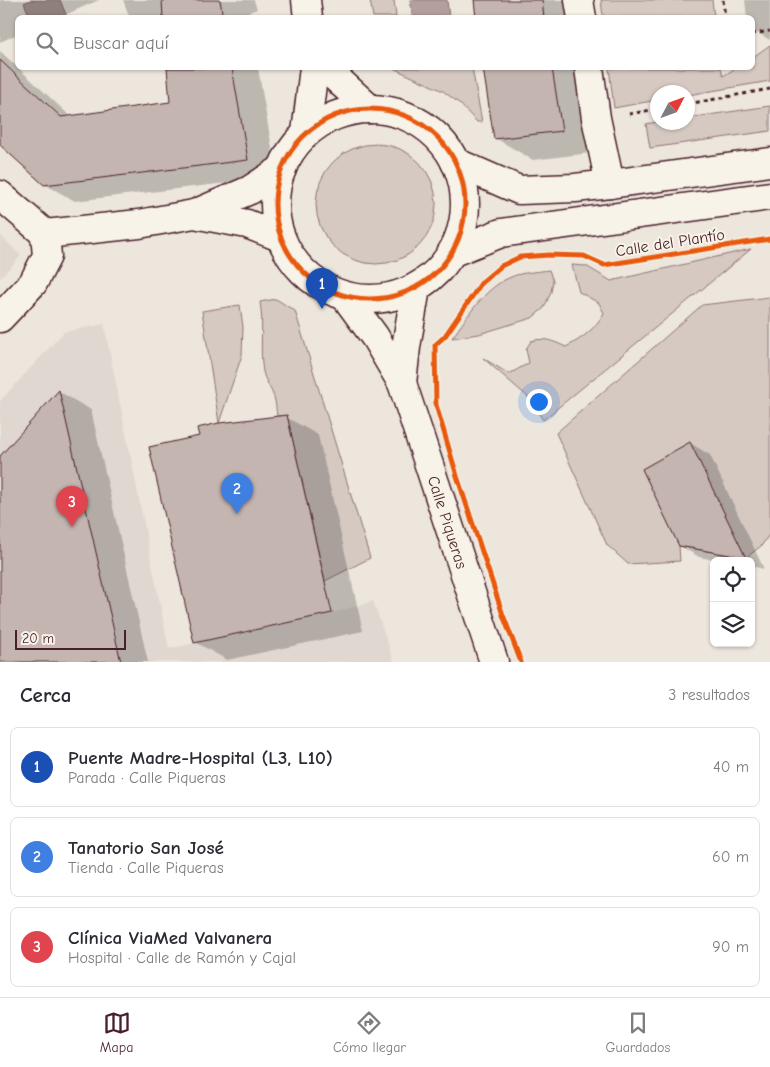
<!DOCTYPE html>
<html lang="es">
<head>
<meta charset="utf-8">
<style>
  body { margin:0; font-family:"Comic Neue",sans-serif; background:#f7f7f7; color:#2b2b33 }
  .controls { position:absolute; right:15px; bottom:15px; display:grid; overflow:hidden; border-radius:8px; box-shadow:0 1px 4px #0004 }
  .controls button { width:45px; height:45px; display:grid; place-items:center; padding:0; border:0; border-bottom:1px solid #e1e1e2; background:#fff; color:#2b2b33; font:25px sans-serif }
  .compass { position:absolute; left:650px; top:85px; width:45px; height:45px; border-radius:50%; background:#fff; box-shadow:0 1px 4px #0004; rotate:49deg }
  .scale { position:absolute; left:15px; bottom:12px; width:111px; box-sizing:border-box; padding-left:5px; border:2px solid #4a1f2b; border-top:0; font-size:14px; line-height:18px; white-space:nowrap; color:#4a1f2b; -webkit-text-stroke:4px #f7f3e8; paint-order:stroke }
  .you { position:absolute; left:538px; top:401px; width:18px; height:18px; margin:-12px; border:4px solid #fff; border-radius:50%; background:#1a73e8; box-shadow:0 0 0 8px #1a73e833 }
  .badge { display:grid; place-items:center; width:32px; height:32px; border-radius:50%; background:#4a1f2b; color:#fff; font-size:16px; font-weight:700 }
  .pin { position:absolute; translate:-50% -41px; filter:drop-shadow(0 1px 2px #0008) }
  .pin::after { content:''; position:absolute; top:26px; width:18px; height:15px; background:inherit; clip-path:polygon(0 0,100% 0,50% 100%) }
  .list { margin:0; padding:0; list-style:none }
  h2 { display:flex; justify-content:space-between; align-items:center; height:65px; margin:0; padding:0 20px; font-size:21px }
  h2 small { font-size:16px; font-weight:400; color:#7c7c81 }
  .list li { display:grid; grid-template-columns:32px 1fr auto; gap:15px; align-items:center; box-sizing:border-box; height:80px; margin:0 10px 10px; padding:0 10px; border:1px solid #e1e1e2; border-radius:8px }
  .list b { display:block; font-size:19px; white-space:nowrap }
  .list p { margin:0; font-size:16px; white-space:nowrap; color:#7c7c81 }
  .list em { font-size:16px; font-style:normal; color:#7c7c81 }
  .icon { flex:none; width:28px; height:28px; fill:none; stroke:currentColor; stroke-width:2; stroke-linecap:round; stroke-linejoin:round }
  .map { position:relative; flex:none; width:770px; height:662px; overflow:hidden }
  .search { position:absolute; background:#fff; box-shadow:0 1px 4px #0004; left:15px; right:15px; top:15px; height:55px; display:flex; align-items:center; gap:12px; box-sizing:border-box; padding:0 18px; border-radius:8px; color:#7c7c81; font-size:19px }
  .sheet { height:335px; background:#fff }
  nav { display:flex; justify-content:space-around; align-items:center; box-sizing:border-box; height:70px; border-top:1px solid #e1e1e2; background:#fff; font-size:14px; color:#7c7c81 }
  nav a { display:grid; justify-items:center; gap:2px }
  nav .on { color:#4a1f2b }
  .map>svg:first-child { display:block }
</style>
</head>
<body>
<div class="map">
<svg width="770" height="662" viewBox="0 0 770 662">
  <rect width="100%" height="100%" fill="#ece6dd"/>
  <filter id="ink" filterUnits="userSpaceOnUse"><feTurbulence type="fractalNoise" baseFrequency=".02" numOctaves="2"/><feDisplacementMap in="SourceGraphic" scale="10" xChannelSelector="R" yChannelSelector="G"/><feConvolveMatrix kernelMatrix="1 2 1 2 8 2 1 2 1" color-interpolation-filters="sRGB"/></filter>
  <g filter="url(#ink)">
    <g fill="#e0d7d0">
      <polygon points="0,235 21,256 0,278"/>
      <polygon points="104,324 169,649 194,643 332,613 373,601 394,662 0,662 0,401 64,332"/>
    </g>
    <g fill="#d5c9c2" stroke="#907476">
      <polygon points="370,0 394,0 396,17 373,17"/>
      <polygon points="601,0 712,0 714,17 603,17"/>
      <polygon points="770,45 770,81 688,95 688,92 658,92 657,100 614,108 609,68 721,68 723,76 736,68 752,68 753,57"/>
      <polygon points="393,68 472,68 482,122 477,122 459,103 443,91"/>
      <polygon points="770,106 770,131 650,148 646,124 657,122 688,122 688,118"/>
      <circle cx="376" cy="204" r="60"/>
      <path d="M751,249L543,420L528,397L483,358L509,374L529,363L526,349L531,341C544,337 553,341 566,347C583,338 594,330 604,313L599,303L579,292L572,265L586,266L611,281Z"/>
      <path d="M549,270L553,281L551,292L544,308L532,318L479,334L452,338C469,315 484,288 511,277C522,272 537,272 549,270Z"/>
      <polygon points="770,297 770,533 762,545 746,558 679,546 680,561 628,564 607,545 556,433 702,305"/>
      <path d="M276,299L295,311L370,558L325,581L287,416H277C276,410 276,403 274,397C271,388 265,381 263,372C259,348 264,325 260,302Z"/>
      <polygon points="240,305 243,327 242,355 219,423 202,311"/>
    </g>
    <g fill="#b39f9d" stroke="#896c6f">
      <polygon points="30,0 60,0 67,17 30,17 24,3"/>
      <polygon points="410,0 447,0 449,17 413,17"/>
    </g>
    <g fill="#0003">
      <polygon points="0,0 99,0 58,18 18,18 18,34 0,42"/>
      <polygon points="123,0 254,0 257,9 249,12 250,18 130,18"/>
      <polygon points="475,0 575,0 578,18 477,18"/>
      <polygon points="745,0 770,0 770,40 752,30 752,18 747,18"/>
      <polygon points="0,51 71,117 171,103 169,68 258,68 277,177 75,201 44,184 0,143"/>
      <polygon points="485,68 586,68 599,152 533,160 495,138"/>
      <polygon points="60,392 91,410 148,662 0,662 0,458"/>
      <polygon points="286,417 318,435 363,631 227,660 195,642 200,437"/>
      <polygon points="690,443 710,455 764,569 751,566 751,561 720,561 699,557 680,546"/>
    </g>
    <g fill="#c4b5b0" stroke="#4a1f2b">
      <polygon points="162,0 220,0 223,18 163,18"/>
      <polygon points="474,0 542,0 544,18 476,18"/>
      <polygon points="0,60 61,117 170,102 167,68 232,68 248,160 44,185 0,145"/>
      <polygon points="483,68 552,68 562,131 494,139"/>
      <polygon points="59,390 121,662 0,662 0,456"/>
      <polygon points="287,415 332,613 194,643 149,447 199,436 197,428 219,423"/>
      <polygon points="690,442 746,558 679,546 642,469"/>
    </g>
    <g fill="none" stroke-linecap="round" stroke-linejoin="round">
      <defs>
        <g id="minor">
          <polyline points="579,0 582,18"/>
          <polyline points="589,68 596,118 610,184"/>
          <polyline points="455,162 519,190 575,188 610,184 770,162"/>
          <polyline points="0,195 45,234"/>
          <polyline points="194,214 247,224 280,237"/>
          <polyline points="45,234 139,224 194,214 250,190 282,169"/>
          <polyline points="453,252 501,233 770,196"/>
          <polyline points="0,318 33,283 47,256 45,234"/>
        </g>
        <g id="tertiary">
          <polyline points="306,0 308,18"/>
          <polyline points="329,68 336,78 370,109"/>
          <circle cx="370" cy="204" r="95"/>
          <polyline points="306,133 314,68"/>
          <polyline points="345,296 375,337 402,383 494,662"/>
          <polyline points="402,383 406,347 416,288"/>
        </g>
      </defs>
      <use href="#minor" stroke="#4a1f2b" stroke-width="31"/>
      <use href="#tertiary" stroke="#4a1f2b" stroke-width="31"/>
      <g stroke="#4a1f2b" stroke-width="3" stroke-dasharray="4 4" stroke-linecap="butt">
        <polyline points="723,0 725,18"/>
        <polyline points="752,34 770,31"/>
        <polyline points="688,104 770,89"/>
        <polyline points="629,114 658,109"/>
      </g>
      <use href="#minor" stroke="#f7f3e8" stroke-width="28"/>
      <use href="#tertiary" stroke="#f7f3e8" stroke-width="28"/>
      <defs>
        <g id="cycleway">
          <circle cx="370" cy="204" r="95"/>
          <polyline points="521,662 503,615 457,476 436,405 435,345 445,336 482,282 501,266 520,257 549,255 584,256 604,265 770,239"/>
        </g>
      </defs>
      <use href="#cycleway" stroke="#f7f3e8" stroke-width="8"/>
      <use href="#cycleway" stroke="#e8590c" stroke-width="5"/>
    </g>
  </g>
  <g text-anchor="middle" stroke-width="4" stroke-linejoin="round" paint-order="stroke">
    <g font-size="16" fill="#4a1f2b" stroke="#f7f3e8">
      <text transform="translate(670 242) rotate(-9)" y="6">Calle del Plantío</text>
      <text transform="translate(448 522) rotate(72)" y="6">Calle Piqueras</text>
    </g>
  </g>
</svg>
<div class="controls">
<button><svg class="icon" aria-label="locate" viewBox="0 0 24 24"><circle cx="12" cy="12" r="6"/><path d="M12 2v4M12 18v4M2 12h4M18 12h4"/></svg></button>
<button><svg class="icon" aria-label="layers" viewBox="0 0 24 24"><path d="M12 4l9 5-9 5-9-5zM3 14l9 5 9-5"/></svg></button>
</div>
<svg class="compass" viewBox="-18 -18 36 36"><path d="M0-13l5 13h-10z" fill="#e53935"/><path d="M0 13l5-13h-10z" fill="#7c7c81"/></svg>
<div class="scale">20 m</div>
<div class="you"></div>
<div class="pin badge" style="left:322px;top:309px;background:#1a4fb4">1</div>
<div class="pin badge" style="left:237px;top:514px;background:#3f7fe0">2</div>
<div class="pin badge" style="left:72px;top:527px;background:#e0444e">3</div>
<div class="search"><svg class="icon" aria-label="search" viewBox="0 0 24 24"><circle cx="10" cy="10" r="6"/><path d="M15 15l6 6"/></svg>Buscar aquí</div>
</div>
<section class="sheet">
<h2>Cerca<small>3 resultados</small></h2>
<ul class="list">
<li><span class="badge" style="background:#1a4fb4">1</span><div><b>Puente Madre-Hospital (L3, L10)</b><p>Parada · Calle Piqueras</p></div><em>40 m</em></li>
<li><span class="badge" style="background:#3f7fe0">2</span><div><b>Tanatorio San José</b><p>Tienda · Calle Piqueras</p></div><em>60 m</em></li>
<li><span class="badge" style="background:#e0444e">3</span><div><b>Clínica ViaMed Valvanera</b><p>Hospital · Calle de Ramón y Cajal</p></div><em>90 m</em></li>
</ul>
</section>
<nav>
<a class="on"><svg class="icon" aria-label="map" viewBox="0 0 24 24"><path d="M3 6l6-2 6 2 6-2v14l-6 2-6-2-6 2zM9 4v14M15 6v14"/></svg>Mapa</a>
<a><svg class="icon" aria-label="directions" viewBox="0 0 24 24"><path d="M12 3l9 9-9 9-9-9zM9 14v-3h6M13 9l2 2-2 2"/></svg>Cómo llegar</a>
<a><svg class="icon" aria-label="saved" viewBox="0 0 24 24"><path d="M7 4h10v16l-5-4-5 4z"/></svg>Guardados</a>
</nav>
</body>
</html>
